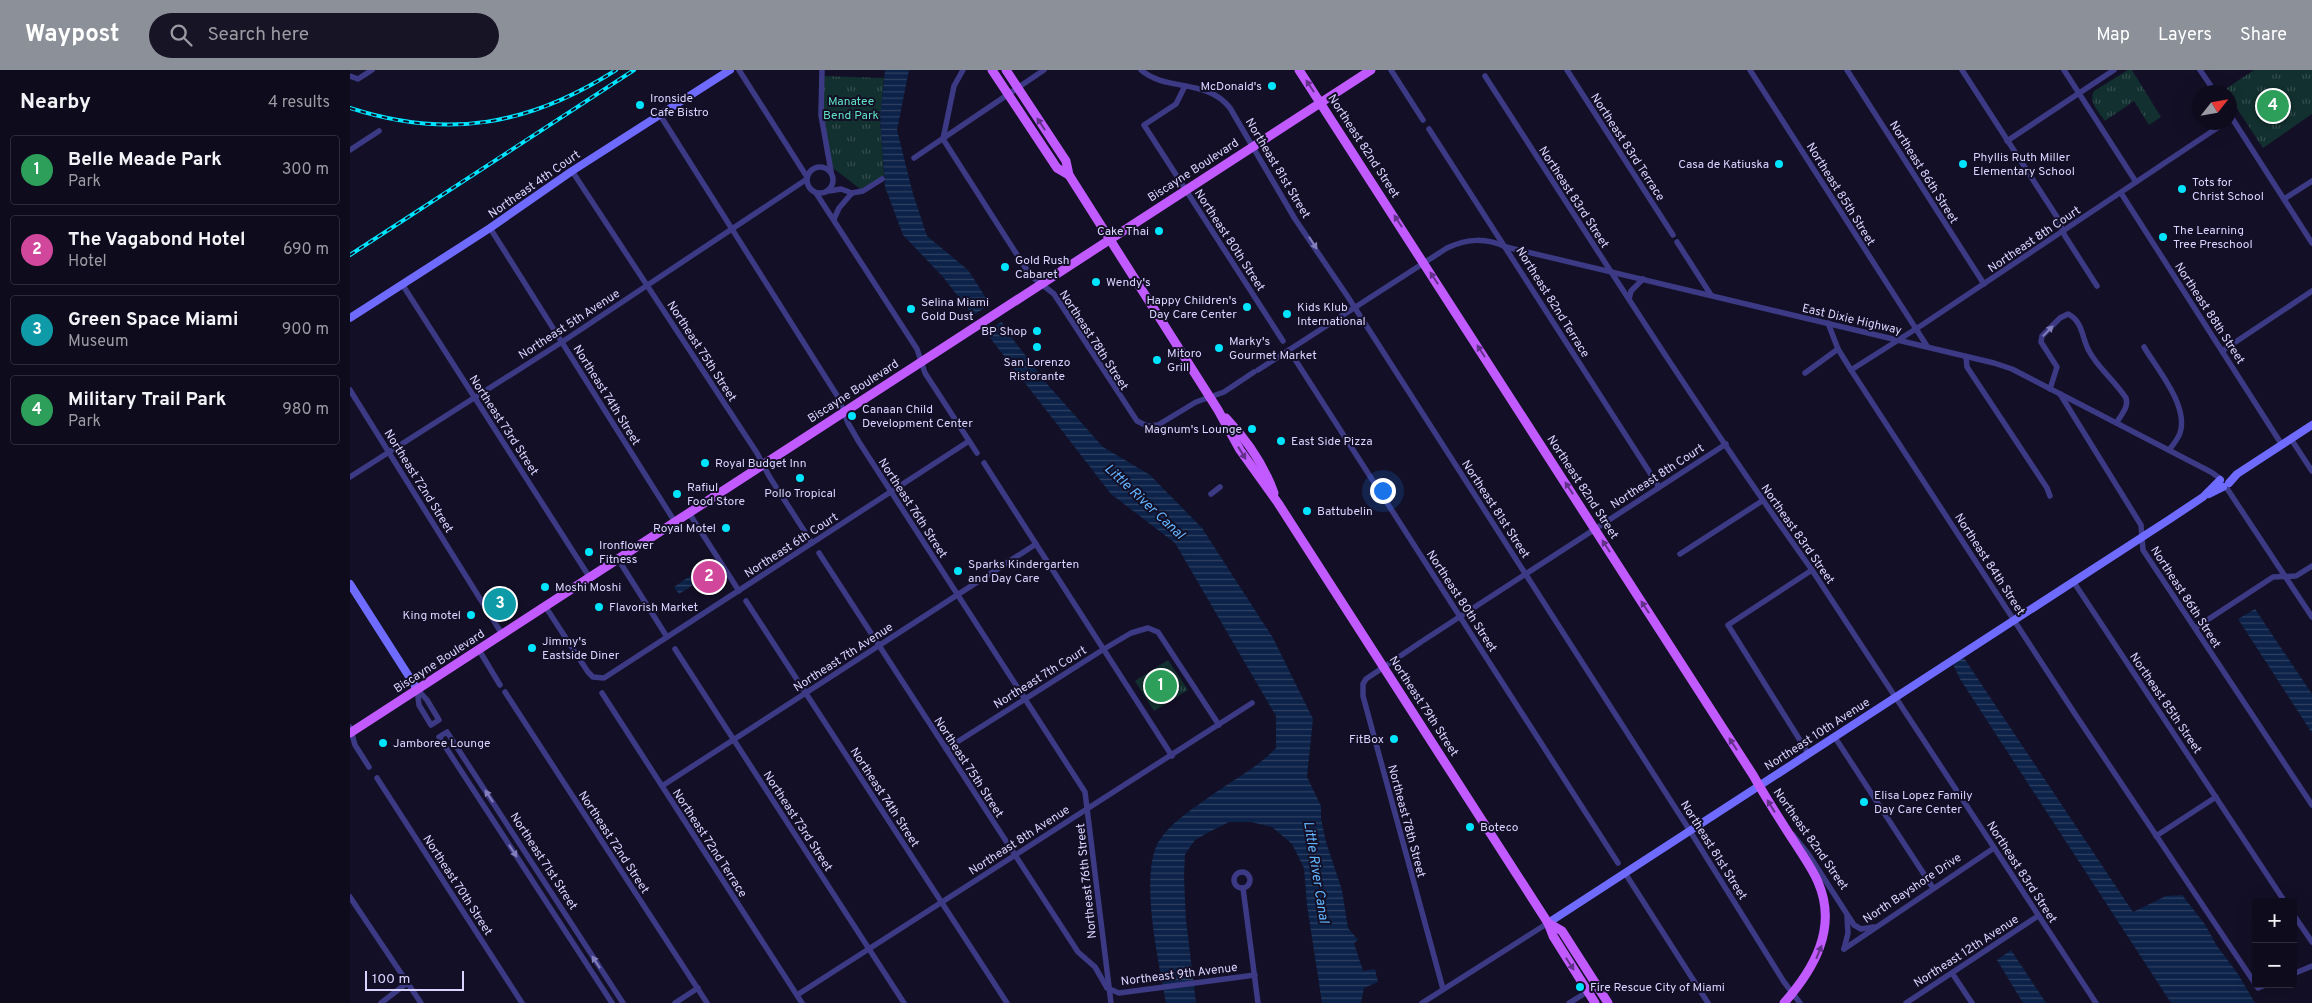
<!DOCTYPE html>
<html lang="en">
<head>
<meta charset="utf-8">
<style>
  body { margin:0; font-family:Overpass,sans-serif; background:#171425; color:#f1f3f6 }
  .controls { position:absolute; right:15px; bottom:15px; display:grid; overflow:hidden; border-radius:5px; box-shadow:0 5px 20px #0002 }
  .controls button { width:45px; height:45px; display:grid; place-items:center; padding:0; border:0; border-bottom:1px solid #2e2b3b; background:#0e0b1c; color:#f1f3f6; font:25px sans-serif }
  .compass { position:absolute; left:1842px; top:15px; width:45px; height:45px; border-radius:50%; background:#0e0b1c; box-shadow:0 5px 20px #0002; rotate:59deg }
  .scale { position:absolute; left:15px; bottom:12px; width:99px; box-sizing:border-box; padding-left:5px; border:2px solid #d9d4ff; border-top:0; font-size:14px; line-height:18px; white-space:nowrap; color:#d9d4ff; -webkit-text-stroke:4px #130f26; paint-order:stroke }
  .you { position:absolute; left:1032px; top:420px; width:18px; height:18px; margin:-12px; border:4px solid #fff; border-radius:50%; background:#1a73e8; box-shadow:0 0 0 8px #1a73e833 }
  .badge { display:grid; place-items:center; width:32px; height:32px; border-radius:50%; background:#8c9099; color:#fff; font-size:16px; font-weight:700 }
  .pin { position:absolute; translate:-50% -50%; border:2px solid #fff; box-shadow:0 1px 5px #0006 }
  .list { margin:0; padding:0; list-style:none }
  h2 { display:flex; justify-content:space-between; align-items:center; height:65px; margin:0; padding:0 20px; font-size:21px }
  h2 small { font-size:16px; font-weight:400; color:#9b9ba3 }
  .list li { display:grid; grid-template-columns:32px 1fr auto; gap:15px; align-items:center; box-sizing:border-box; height:70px; margin:0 10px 10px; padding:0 10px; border:1px solid #2e2b3b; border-radius:5px }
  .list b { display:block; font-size:19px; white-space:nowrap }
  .list p { margin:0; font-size:16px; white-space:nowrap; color:#9b9ba3 }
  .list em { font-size:16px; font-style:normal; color:#9b9ba3 }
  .icon { flex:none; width:28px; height:28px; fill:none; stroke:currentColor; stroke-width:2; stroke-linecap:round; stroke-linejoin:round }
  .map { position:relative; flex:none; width:1962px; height:933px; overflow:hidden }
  header { display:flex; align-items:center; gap:30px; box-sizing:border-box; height:70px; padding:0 25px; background:#8c9099; color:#fff }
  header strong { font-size:24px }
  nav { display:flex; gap:28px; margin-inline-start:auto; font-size:18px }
  .search { width:350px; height:45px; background:#171425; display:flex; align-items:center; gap:12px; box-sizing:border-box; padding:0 18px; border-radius:28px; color:#9b9ba3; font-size:19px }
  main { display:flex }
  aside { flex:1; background:#0e0b1c }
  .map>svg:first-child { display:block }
</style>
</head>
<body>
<header>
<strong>Waypost</strong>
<div class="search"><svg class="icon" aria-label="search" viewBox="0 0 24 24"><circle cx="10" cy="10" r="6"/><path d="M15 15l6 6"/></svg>Search here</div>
<nav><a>Map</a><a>Layers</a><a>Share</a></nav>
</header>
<main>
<aside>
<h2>Nearby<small>4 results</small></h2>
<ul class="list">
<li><span class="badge" style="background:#2e9e5b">1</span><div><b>Belle Meade Park</b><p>Park</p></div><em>300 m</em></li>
<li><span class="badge" style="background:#d1479c">2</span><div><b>The Vagabond Hotel</b><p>Hotel</p></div><em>690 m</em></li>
<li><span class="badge" style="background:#0f9aa8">3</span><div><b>Green Space Miami</b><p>Museum</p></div><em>900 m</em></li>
<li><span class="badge" style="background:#2e9e5b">4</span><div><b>Military Trail Park</b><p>Park</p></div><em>980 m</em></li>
</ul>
</aside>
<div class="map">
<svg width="1962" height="933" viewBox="0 0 1962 933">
  <defs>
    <pattern id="grass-tufts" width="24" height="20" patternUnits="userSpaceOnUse" patternTransform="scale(1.25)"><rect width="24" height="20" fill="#12302f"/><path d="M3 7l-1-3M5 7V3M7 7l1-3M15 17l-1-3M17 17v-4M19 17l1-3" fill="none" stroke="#344d4e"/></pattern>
    <pattern id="water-rules" width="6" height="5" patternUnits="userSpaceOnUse" patternTransform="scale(1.25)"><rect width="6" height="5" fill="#0c2248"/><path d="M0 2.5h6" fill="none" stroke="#2f4163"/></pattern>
  </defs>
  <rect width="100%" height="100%" fill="#130f26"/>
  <g fill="url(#grass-tufts)">
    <path d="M1778,0H1782L1811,47L1799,55L1784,31L1755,51C1749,42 1738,31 1744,21Z"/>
    <polygon points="1904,0 1962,0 1962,44 1913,78 1880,28 1880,22 1874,20"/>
    <polygon points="472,6 534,8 530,48 534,106 513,121 479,95 474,66"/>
    <polygon points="818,590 838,620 804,641 785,611"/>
  </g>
  <g fill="url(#water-rules)">
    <path d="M535,0H559L547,60L563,124L577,166L618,200L662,268L697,314L753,377L800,405L852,458L923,568L963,649L957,707L971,736V749L976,772L992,820L998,858L1008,870L1004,873L1013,901L1025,899L1028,912L1014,918L1011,933H972L957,835L954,798L942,774L922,757L901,752H879L861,761L845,770L835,784L834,807L836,850L846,933H816C809,893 791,815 806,777C815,757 838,742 855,730C879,712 906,699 926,678V646L825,473L761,424L593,207L553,165L535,117L530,48Z"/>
    <polygon points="340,506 346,513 329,524 324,517"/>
    <polygon points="1905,539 1962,624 1962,663 1888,549"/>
    <polygon points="1610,587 1614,588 1783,842 1816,826 1832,825 1854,853 1867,876 1888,904 1905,933 1821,933 1610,609 1602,592"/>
    <polygon points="1661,880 1696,933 1673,933 1647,890"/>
  </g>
  <polygon fill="#130f26" points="642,233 654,250 633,264 621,247"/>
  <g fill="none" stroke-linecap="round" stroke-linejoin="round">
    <g stroke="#3d3a85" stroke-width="5.5">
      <polyline points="389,0 457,107"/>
      <polyline points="472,0 471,45 481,101"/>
      <polyline points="613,0 604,16 593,69 680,205 704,224 787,351 797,356 808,355 846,332 874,322 904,302"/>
      <path d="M791,0C816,22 857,8 880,38L945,149L998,227L1335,753L1434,912L1450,933"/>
      <polyline points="1041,0 1073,50"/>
      <polyline points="1217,0 1323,165"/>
      <polyline points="1400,0 1577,276"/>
      <polyline points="1497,0 1634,214"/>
      <polyline points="1612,0 1707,147 1715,166 1747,216"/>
      <polyline points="1714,0 1786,112"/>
      <polyline points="1850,0 1865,22"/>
      <polyline points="0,6 8,9 22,0"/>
      <path d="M1135,6C1242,172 1347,339 1462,500L1746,933"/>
      <polyline points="835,16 826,34 794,55 933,271"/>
      <polyline points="310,45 488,327 498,353 509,372 735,722 761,933"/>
      <polyline points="1880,45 1962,173"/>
      <polyline points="1079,59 1309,417"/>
      <polyline points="1657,71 1764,0"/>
      <polyline points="0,80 29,61"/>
      <polyline points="564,88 694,0"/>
      <circle cx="470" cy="110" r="13"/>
      <polyline points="222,101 407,383 419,406 462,473"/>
      <polyline points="479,121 491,119 502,123 513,121 532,109"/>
      <polyline points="466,123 567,279 575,303 627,383"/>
      <polyline points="1771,123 1932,375"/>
      <polyline points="1934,129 1962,111"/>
      <polyline points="484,149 489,138 502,123"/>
      <polyline points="140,158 325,452"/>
      <polyline points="1327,172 1361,225"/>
      <polyline points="52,214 240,508"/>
      <polyline points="1279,229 1281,221 1293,209"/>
      <polyline points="1478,253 1488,279 1501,300 1725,644 1908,918 1918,914"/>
      <path d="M1794,277C1807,299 1839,336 1830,363C1828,369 1823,375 1819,380"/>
      <polyline points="939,280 1268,793"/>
      <polyline points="1872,281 1962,221"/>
      <polyline points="1616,287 1617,297 1697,418 1700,426"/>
      <path d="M908,300L1097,178C1118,168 1136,168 1156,177L1644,293L1662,299L1861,402L1871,409"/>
      <polyline points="1501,300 1572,255 1876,52"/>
      <polyline points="1455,303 1488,279"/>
      <path d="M1700,319L1707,297L1691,272L1692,266L1710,248L1718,244C1733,251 1732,269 1739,281C1748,298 1765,311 1776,328C1779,337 1771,345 1767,352"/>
      <polyline points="0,320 152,564"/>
      <polyline points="1710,324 1791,455 1793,480 1962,735"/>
      <polyline points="1941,369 1962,401"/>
      <polyline points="634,393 822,686"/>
      <polyline points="0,407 212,272 457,109"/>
      <polyline points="1876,417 1962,547"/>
      <polyline points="861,424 870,417"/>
      <polyline points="339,443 389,521"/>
      <polyline points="469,483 728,882 745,897 756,916"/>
      <polyline points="1330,484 1412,431"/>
      <polyline points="268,489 317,567"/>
      <polyline points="1723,511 1935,832"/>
      <polyline points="396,531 657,933"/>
      <polyline points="195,536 238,602 243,607 254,608 619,371"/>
      <polyline points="1845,558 1923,507 1946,506 1962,496"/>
      <polyline points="1074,570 1376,374"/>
      <polyline points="1071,572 1016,609 1013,614 1013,626 1093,919"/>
      <polyline points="325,579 554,933"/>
      <polyline points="129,580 150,615"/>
      <polygon points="67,619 77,630 89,650 81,655 69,635"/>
      <polyline points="155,622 357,933"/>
      <polyline points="252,623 452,933"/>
      <polyline points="0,657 5,675 19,697"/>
      <polyline points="1484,666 1583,818"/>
      <polyline points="596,679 754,579 781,563 798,558 808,562 869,655"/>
      <polyline points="1458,683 1378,555 1462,500"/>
      <polyline points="27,708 172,933"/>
      <polyline points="312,716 686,474"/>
      <polyline points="1443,765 1459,785 1504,855 1511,859 1524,857"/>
      <polyline points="1806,766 1866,727"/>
      <circle cx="892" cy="810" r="8"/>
      <polyline points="1275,803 1358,933"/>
      <polyline points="893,818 908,933"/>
      <polyline points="0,827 71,933"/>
      <polyline points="1943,844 1962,872"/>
      <polyline points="1494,879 1644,778"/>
      <polyline points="1494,879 1498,863 1497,847"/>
      <polyline points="1602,903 1622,933"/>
      <polyline points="1943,904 1962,896"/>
      <polyline points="757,918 769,923 905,905"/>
      <polyline points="447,925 902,633"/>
      <polyline points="31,933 57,913"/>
      <polyline points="262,933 89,667 97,662 273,933"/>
      <polyline points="325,933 348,918"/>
      <polyline points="1072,933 1198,853"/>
      <polyline points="1219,933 1247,916"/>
      <polyline points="1556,933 1688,846"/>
    </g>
    <g stroke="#6f6bff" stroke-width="8">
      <polyline points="0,248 140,158 222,101 380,0"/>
      <polyline points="1879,413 1887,404 1962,355"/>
      <polyline points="1859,424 1873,417"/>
      <polyline points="0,514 67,619"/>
      <polyline points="1198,853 1820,449 1853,427 1870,410"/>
    </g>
    <g stroke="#c25bff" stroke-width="9">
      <polyline points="642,0 707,98 719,105"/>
      <polyline points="656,0 716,91 719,105 868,340 890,380 928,433 1198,853 1203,866 1245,933"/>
      <path d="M949,0L1403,705C1416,728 1430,750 1445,773C1453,786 1462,798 1468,812C1488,858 1464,899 1434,933"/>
      <path d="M876,348C897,370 914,395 924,423"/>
      <polyline points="0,663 1021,0"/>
      <polyline points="1198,853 1212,861 1258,933"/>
    </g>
    <defs>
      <g id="rail">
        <path d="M0,38C98,70 180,55 266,0"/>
        <polyline points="0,185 284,0"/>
      </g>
    </defs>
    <use href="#rail" stroke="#00e5ff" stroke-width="4"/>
    <use href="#rail" stroke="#130f26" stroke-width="2" stroke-dasharray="5.5" stroke-linecap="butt"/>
  </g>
  <defs><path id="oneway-solid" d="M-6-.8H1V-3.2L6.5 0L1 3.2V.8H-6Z" transform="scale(1.25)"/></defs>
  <g fill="#623188">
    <use href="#oneway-solid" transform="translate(960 16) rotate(-123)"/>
    <use href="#oneway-solid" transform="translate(691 54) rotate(-124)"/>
    <use href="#oneway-solid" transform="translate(1048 151) rotate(-123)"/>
    <use href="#oneway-solid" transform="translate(1084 208) rotate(-123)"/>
    <use href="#oneway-solid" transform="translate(1131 281) rotate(-123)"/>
    <use href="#oneway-solid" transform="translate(892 383) rotate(58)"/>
    <use href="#oneway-solid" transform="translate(1219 418) rotate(-123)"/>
    <use href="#oneway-solid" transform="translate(1256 476) rotate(-123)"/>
    <use href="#oneway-solid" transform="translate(1295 537) rotate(-123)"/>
    <use href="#oneway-solid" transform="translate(1383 674) rotate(-123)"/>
    <use href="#oneway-solid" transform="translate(1421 736) rotate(-122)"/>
    <use href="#oneway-solid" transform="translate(1469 882) rotate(-68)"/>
    <use href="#oneway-solid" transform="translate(1220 894) rotate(57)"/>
  </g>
  <g fill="#837fbc">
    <use href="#oneway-solid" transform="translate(963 173) rotate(57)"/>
    <use href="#oneway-solid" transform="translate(1698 261) rotate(-46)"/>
    <use href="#oneway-solid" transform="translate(139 726) rotate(-123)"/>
    <use href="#oneway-solid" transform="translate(163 781) rotate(57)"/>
    <use href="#oneway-solid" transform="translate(246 892) rotate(-123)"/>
  </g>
  <g fill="#00e5ff" stroke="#130f26" stroke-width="2">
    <circle cx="922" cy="16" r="5"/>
    <circle cx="290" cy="35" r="5"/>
    <circle cx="1429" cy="94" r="5"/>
    <circle cx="1613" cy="94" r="5"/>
    <circle cx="1832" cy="119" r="5"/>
    <circle cx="809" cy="161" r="5"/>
    <circle cx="1813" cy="167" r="5"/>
    <circle cx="655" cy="197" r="5"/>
    <circle cx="746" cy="212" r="5"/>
    <circle cx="897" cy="237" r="5"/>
    <circle cx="561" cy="239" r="5"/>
    <circle cx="937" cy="244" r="5"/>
    <circle cx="687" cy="261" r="5"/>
    <circle cx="687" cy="277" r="5"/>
    <circle cx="869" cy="278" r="5"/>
    <circle cx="807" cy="290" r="5"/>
    <circle cx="502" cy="346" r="5"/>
    <circle cx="902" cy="359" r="5"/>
    <circle cx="931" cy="371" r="5"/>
    <circle cx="355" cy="393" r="5"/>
    <circle cx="450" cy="408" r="5"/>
    <circle cx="327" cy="424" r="5"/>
    <circle cx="957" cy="441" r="5"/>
    <circle cx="376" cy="458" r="5"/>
    <circle cx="239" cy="482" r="5"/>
    <circle cx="608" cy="501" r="5"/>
    <circle cx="195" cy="517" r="5"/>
    <circle cx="249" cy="537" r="5"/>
    <circle cx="121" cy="545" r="5"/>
    <circle cx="182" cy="578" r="5"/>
    <circle cx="1044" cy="669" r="5"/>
    <circle cx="33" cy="673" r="5"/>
    <circle cx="1514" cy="732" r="5"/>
    <circle cx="1120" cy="757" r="5"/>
    <circle cx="1230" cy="917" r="5"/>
  </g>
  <g text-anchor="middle" stroke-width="4" stroke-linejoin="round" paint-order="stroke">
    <g font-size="12" fill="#d9d4ff" stroke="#130f26" text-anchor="start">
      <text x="912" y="20" text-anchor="end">McDonald's</text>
      <text x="300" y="32">Ironside<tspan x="300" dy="14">Cafe Bistro</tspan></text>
      <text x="1623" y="91">Phyllis Ruth Miller<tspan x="1623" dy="14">Elementary School</tspan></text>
      <text x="1419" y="98" text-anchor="end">Casa de Katiuska</text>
      <text x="1842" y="116">Tots for<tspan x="1842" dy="14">Christ School</tspan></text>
      <text x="1823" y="164">The Learning<tspan x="1823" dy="14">Tree Preschool</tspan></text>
      <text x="799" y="165" text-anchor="end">Cake Thai</text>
      <text x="665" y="194">Gold Rush<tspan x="665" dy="14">Cabaret</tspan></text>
      <text x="756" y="216">Wendy's</text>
      <text x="887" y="234" text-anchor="end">Happy Children's<tspan x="887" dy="14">Day Care Center</tspan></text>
      <text x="571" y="236">Selina Miami<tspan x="571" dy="14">Gold Dust</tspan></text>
      <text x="947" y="241">Kids Klub<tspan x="947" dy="14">International</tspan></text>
      <text x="677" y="265" text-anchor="end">BP Shop</text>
      <text x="879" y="275">Marky's<tspan x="879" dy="14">Gourmet Market</tspan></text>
      <text x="817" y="287">Mitoro<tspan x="817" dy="14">Grill</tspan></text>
      <text x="687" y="296" text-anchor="middle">San Lorenzo<tspan x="687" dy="14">Ristorante</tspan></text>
      <text x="512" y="343">Canaan Child<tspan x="512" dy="14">Development Center</tspan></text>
      <text x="892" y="363" text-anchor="end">Magnum's Lounge</text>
      <text x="941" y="375">East Side Pizza</text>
      <text x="365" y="397">Royal Budget Inn</text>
      <text x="337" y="421">Rafiul<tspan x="337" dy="14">Food Store</tspan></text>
      <text x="450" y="427" text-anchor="middle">Pollo Tropical</text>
      <text x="967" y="445">Battubelin</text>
      <text x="366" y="462" text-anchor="end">Royal Motel</text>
      <text x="249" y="479">Ironflower<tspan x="249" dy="14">Fitness</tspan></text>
      <text x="618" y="498">Sparks Kindergarten<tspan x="618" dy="14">and Day Care</tspan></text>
      <text x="205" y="521">Moshi Moshi</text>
      <text x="259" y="541">Flavorish Market</text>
      <text x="111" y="549" text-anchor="end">King motel</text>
      <text x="192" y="575">Jimmy's<tspan x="192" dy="14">Eastside Diner</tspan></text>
      <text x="1034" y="673" text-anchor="end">FitBox</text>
      <text x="43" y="677">Jamboree Lounge</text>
      <text x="1524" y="729">Elisa Lopez Family<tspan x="1524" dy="14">Day Care Center</tspan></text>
      <text x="1130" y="761">Boteco</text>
      <text x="1240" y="921">Fire Rescue City of Miami</text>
    </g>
    <g font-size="12" fill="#5fe0c0" stroke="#130f26">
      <text x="501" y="35">Manatee<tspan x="501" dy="14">Bend Park</tspan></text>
    </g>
    <g font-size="12" fill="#d9d4ff" stroke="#130f26">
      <text transform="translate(1014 76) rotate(57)" y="4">Northeast 82nd Street</text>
      <text transform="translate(1278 77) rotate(57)" y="4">Northeast 83rd Terrace</text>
      <text transform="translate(928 98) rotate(59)" y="4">Northeast 81st Street</text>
      <text transform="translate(843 100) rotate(-33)" y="4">Biscayne Boulevard</text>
      <text transform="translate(1574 102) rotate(58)" y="4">Northeast 86th Street</text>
      <text transform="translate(184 114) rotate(-35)" y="4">Northeast 4th Court</text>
      <text transform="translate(1491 124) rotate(58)" y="4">Northeast 85th Street</text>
      <text transform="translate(1224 127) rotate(57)" y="4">Northeast 83rd Street</text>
      <text transform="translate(1684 169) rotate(-34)" y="4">Northeast 8th Court</text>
      <text transform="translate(880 170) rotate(57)" y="4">Northeast 80th Street</text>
      <text transform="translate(1203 232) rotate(58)" y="4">Northeast 82nd Terrace</text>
      <text transform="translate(1860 243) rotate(57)" y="4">Northeast 88th Street</text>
      <text transform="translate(1502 249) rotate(13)" y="4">East Dixie Highway</text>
      <text transform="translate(219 254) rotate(-33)" y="4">Northeast 5th Avenue</text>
      <text transform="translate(744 270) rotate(57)" y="4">Northeast 78th Street</text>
      <text transform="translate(352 281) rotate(57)" y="4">Northeast 75th Street</text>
      <text transform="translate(503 321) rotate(-33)" y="4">Biscayne Boulevard</text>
      <text transform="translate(257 325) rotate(58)" y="4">Northeast 74th Street</text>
      <text transform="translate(154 355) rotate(57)" y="4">Northeast 73rd Street</text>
      <text transform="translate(1307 406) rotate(-33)" y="4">Northeast 8th Court</text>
      <text transform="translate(69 411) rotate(58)" y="4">Northeast 72nd Street</text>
      <text transform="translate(1233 417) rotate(57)" y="4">Northeast 82nd Street</text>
      <text transform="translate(563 438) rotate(57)" y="4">Northeast 76th Street</text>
      <text transform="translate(1146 439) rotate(57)" y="4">Northeast 81st Street</text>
      <text transform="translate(1448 464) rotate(55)" y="4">Northeast 83rd Street</text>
      <text transform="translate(441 475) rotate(-33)" y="4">Northeast 6th Court</text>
      <text transform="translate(1640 494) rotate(57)" y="4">Northeast 84th Street</text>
      <text transform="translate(1836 527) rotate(57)" y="4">Northeast 86th Street</text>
      <text transform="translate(1112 531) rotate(57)" y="4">Northeast 80th Street</text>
      <text transform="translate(493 587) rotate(-33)" y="4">Northeast 7th Avenue</text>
      <text transform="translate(89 591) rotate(-33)" y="4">Biscayne Boulevard</text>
      <text transform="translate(690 607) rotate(-32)" y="4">Northeast 7th Court</text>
      <text transform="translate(1816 633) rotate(56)" y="4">Northeast 85th Street</text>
      <text transform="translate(1074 636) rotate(57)" y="4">Northeast 79th Street</text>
      <text transform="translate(1467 664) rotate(-33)" y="4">Northeast 10th Avenue</text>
      <text transform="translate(619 697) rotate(57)" y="4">Northeast 75th Street</text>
      <text transform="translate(535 727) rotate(57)" y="4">Northeast 74th Street</text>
      <text transform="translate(448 751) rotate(57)" y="4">Northeast 73rd Street</text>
      <text transform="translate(1057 751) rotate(75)" y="4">Northeast 78th Street</text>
      <text transform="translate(1461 769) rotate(55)" y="4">Northeast 82nd Street</text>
      <text transform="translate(669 770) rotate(-33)" y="4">Northeast 8th Avenue</text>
      <text transform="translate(264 772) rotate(57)" y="4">Northeast 72nd Street</text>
      <text transform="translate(360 773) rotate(57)" y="4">Northeast 72nd Terrace</text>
      <text transform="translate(1364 780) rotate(58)" y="4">Northeast 81st Street</text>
      <text transform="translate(194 791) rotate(57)" y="4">Northeast 71st Street</text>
      <text transform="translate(1672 802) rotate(57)" y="4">Northeast 83rd Street</text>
      <text transform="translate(736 811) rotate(-96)" y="4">Northeast 76th Street</text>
      <text transform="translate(108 815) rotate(57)" y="4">Northeast 70th Street</text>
      <text transform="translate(1562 818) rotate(-34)" y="4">North Bayshore Drive</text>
      <text transform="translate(1616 881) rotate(-33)" y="4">Northeast 12th Avenue</text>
      <text transform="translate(829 904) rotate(-7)" y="4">Northeast 9th Avenue</text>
    </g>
    <g font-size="14" font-style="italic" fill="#62b6ff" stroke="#130f26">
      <text transform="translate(795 431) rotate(43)" y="5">Little River Canal</text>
      <text transform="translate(967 802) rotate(81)" y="5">Little River Canal</text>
    </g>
  </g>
</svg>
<div class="controls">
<button>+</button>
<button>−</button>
</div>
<svg class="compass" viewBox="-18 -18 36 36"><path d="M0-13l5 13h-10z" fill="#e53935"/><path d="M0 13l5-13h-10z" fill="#9b9ba3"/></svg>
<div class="scale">100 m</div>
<div class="you"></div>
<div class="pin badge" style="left:811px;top:616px;background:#2e9e5b">1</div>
<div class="pin badge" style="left:359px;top:507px;background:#d1479c">2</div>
<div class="pin badge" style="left:150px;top:534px;background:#0f9aa8">3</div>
<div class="pin badge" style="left:1923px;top:36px;background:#2e9e5b">4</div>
</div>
</main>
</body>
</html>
